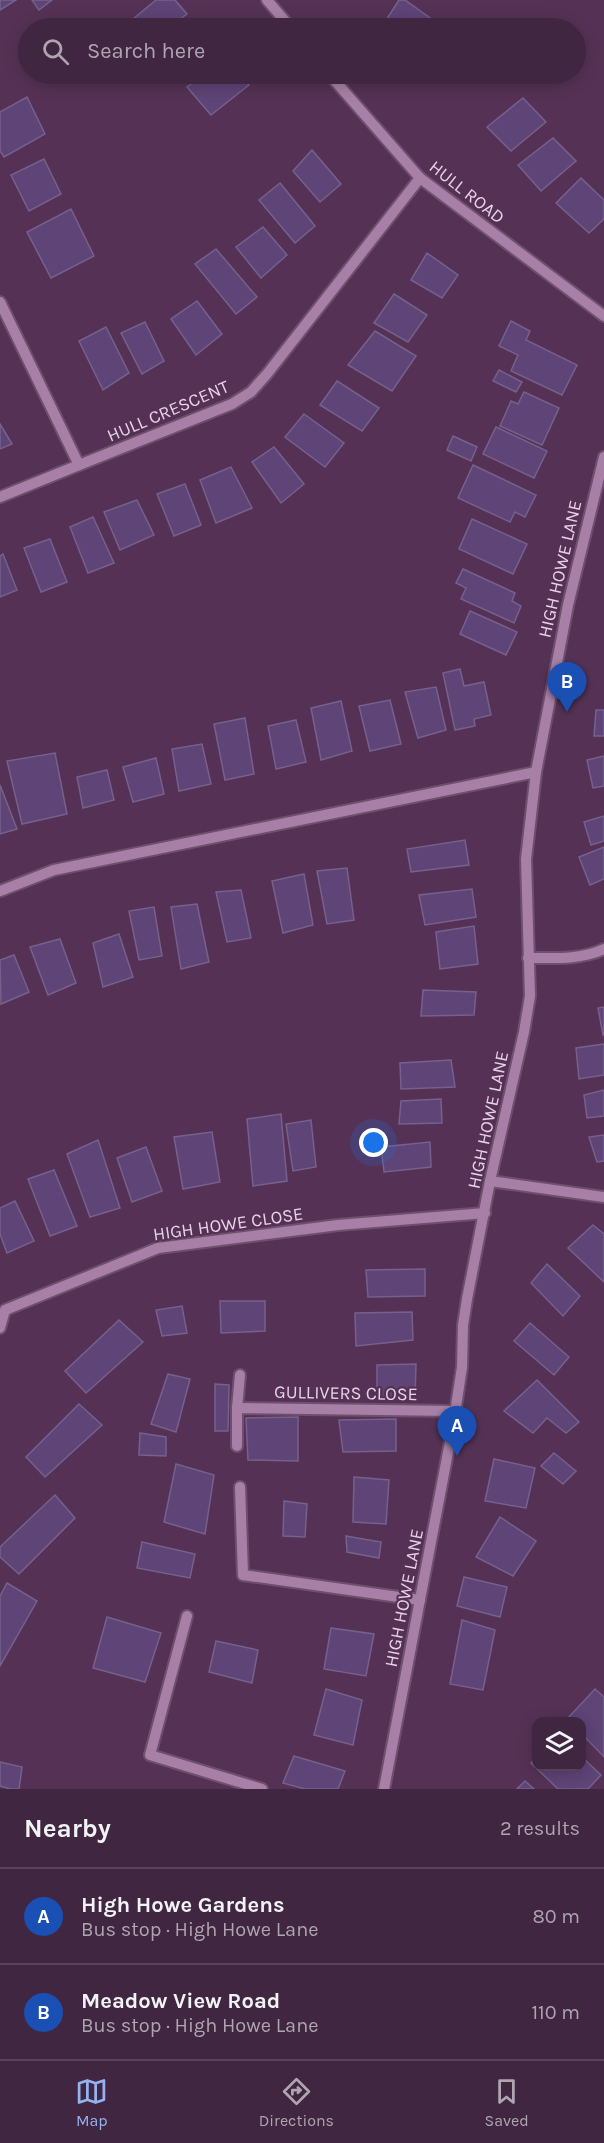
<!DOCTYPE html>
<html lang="en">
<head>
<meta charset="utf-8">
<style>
  body { margin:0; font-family:Karla,sans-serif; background:#472e47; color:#f1f3f6 }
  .controls { position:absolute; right:18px; bottom:18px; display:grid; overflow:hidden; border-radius:12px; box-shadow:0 3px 15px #0003 }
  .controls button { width:54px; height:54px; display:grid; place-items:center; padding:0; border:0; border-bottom:2px solid #594359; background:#402640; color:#f1f3f6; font:30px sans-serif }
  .you { position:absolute; left:374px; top:1143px; width:21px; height:21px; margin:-15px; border:4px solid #fff; border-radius:50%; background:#1a73e8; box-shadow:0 0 0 9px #1a73e833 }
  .badge { display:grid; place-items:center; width:39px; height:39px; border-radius:50%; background:#95b2f1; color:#fff; font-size:20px; font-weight:700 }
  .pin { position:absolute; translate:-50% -50px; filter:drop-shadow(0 2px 3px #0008) }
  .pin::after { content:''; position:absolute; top:32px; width:21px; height:18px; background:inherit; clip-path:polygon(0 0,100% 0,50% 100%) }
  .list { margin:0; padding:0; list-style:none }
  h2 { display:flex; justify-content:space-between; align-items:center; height:78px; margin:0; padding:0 24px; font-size:26px }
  h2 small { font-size:20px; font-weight:400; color:#aea5b1 }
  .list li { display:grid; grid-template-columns:39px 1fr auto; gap:18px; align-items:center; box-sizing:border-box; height:96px; padding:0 24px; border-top:2px solid #594359 }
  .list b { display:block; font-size:22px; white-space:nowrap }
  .list p { margin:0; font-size:20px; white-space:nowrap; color:#aea5b1 }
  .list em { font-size:20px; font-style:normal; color:#aea5b1 }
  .icon { flex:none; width:33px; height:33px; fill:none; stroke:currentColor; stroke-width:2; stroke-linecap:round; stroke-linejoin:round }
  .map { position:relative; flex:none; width:604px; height:1789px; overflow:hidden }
  .search { position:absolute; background:#402640; box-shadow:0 3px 15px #0003; left:18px; right:18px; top:18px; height:66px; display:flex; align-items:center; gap:15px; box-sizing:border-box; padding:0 21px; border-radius:33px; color:#aea5b1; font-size:22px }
  .sheet { height:270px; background:#402640 }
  nav { display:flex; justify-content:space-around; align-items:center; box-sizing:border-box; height:84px; border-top:2px solid #594359; background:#402640; font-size:16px; color:#aea5b1 }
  nav a { display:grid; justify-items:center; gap:3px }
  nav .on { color:#95b2f1 }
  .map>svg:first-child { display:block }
</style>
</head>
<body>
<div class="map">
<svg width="604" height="1789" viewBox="0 0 604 1789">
  <rect width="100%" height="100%" fill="#553255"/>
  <g fill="#5e4477" stroke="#76608c" stroke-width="1.5">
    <polygon points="0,0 16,0 0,10"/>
    <polygon points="32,0 52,0 39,10"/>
    <polygon points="156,0 175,0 187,14 168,28 140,28 133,19"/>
    <polygon points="399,0 405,0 444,28 381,28"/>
    <polygon points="197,20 204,28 186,28"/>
    <polygon points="204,74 238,74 249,85 211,115 187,87"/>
    <polygon points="27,97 45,134 4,157 0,151 0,112"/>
    <polygon points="523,98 546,122 511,151 487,127"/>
    <polygon points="553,138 576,161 541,191 518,165"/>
    <polygon points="312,150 341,184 320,202 293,171"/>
    <polygon points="44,159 61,194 29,211 11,175"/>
    <polygon points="581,178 604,200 604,219 589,233 556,203"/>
    <polygon points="280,183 315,226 295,243 259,200"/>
    <polygon points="71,209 94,256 51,278 27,232"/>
    <polygon points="263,227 287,255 261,278 236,247"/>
    <polygon points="216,249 257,297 236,314 195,264"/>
    <polygon points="427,253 458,275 442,298 411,280"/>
    <polygon points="394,294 427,315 408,342 374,323"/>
    <polygon points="197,301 222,334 196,355 171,319"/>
    <polygon points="511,321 530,331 526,340 577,365 562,395 511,371 518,355 499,346"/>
    <polygon points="145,322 164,361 142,374 121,333"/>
    <polygon points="106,327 129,373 103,390 79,341"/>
    <polygon points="375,331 416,356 392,391 348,365"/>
    <polygon points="499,370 522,382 516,392 493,381"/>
    <polygon points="337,381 379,408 362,431 320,405"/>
    <polygon points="524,392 559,408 542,445 500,426 511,401 518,404"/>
    <polygon points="304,414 344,443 325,467 285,437"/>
    <polygon points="0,424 12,444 0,449"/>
    <polygon points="496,427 547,451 534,478 483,454"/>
    <polygon points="453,436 477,447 471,461 447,450"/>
    <polygon points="274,447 304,484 281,503 252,462"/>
    <polygon points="473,465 536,495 525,517 515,512 510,522 458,498"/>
    <polygon points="231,467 252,508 216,523 200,480"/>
    <polygon points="185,484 201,525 174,536 157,494"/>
    <polygon points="137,500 154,535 120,550 104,512"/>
    <polygon points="93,517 114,563 88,573 70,527"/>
    <polygon points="472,519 527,544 513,574 459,549"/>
    <polygon points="50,539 67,582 41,592 24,548"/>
    <polygon points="3,554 17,590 0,597 0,556"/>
    <polygon points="463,569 515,593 512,601 521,606 514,623 461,599 466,588 456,583"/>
    <polygon points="470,611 517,632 506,655 460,634"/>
    <polygon points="460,669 464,686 484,682 491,715 474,719 475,726 455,730 443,673"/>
    <polygon points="436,687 446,730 418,738 405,692"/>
    <polygon points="390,700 401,744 370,751 359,706"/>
    <polygon points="341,701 352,751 321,760 311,708"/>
    <polygon points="596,710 604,710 604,736 594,736"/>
    <polygon points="245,718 254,774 225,780 214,724"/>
    <polygon points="296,720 306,762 276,769 268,726"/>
    <polygon points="202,744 211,784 179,791 172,749"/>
    <polygon points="55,753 67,814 22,824 7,761"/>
    <polygon points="604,756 604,786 593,788 587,760"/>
    <polygon points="156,758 164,794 133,802 123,767"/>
    <polygon points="107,770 114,800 83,808 77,777"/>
    <polygon points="0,785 17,829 0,834"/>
    <polygon points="604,816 604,841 591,845 584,822"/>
    <polygon points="465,840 469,865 411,872 407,849"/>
    <polygon points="604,847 604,879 590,885 579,857"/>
    <polygon points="347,868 354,920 327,924 317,871"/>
    <polygon points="304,874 313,925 283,933 272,881"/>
    <polygon points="472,889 476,917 425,925 419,895"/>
    <polygon points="241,890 251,938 227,942 216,892"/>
    <polygon points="197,904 209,962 181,969 171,907"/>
    <polygon points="154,907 162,956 139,960 129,911"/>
    <polygon points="474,926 478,964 440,969 436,932"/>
    <polygon points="119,934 133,977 103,987 93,943"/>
    <polygon points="60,939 76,983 48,995 30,947"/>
    <polygon points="14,955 29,992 1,1004 0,960"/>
    <polygon points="423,990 476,992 474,1015 421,1016"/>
    <polygon points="604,1007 604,1034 603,1035 598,1008"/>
    <polygon points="604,1044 604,1075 579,1079 576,1048"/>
    <polygon points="451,1060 455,1087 401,1089 400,1063"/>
    <polygon points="604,1090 604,1116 587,1118 584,1095"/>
    <polygon points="441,1099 442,1123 399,1124 401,1101"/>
    <polygon points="281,1114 287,1181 253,1186 247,1119"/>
    <polygon points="311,1120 316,1167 293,1171 286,1124"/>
    <polygon points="212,1132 220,1182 183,1189 174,1137"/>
    <polygon points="604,1135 604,1161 597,1162 589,1137"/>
    <polygon points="98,1140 120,1208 90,1217 67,1154"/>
    <polygon points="430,1142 431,1167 384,1172 381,1147"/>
    <polygon points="146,1147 162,1191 132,1202 117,1158"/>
    <polygon points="54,1170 77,1226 50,1236 28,1179"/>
    <polygon points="15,1201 34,1241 7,1253 0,1234 0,1208"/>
    <polygon points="593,1225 604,1234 604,1282 568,1248"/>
    <polygon points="547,1264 580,1296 563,1316 531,1283"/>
    <polygon points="425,1269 425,1296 368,1297 366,1270"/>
    <polygon points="220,1301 265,1301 265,1331 221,1333"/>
    <polygon points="182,1306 187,1333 162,1336 156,1310"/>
    <polygon points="412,1312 413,1340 356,1346 355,1313"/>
    <polygon points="119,1320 143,1342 86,1393 65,1371"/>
    <polygon points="530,1323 569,1357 554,1375 514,1341"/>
    <polygon points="416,1364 415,1399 377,1399 377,1365"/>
    <polygon points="168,1374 190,1379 176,1432 151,1424"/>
    <polygon points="537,1380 579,1422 566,1433 547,1418 533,1433 504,1411"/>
    <polygon points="215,1384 229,1385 228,1431 215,1431"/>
    <polygon points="79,1404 102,1425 45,1477 26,1457"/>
    <polygon points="298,1417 298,1461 248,1460 246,1418"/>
    <polygon points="396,1419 396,1451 343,1452 339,1420"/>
    <polygon points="140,1433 166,1437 166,1456 139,1455"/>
    <polygon points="554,1453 576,1471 563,1484 541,1466"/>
    <polygon points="494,1459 535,1468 526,1508 485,1501"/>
    <polygon points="176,1464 214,1475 205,1534 164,1522"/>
    <polygon points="354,1477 389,1480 386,1524 353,1522"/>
    <polygon points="55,1495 75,1518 19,1574 0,1557 0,1547"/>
    <polygon points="284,1501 307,1504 305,1537 283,1536"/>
    <polygon points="500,1517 536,1541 513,1576 476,1557"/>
    <polygon points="346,1536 381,1542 379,1558 347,1552"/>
    <polygon points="142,1542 195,1554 190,1578 137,1568"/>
    <polygon points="464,1577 507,1587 500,1617 457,1606"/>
    <polygon points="7,1583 37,1601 0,1666 0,1596"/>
    <polygon points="107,1617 161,1633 145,1682 93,1668"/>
    <polygon points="462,1620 495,1630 483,1690 450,1684"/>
    <polygon points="331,1628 374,1634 366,1676 324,1669"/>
    <polygon points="216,1641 258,1650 252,1683 209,1672"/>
    <polygon points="326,1689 362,1700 353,1745 314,1735"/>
    <polygon points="595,1689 604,1697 604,1757 582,1734 582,1722 569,1722 567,1719"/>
    <polygon points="294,1756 345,1771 338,1789 305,1789 283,1783"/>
    <polygon points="582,1757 601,1775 588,1789 558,1789 531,1763 536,1758 536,1766 582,1766"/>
    <polygon points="0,1762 22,1767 19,1789 10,1789 0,1786"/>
    <polygon points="525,1781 534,1789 517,1789"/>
  </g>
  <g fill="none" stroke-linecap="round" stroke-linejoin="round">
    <defs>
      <g id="minor">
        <polyline points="267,0 291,28"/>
        <polyline points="329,74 420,178 604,316"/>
        <polyline points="0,302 79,465 232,404 251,392 267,374 420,178"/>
        <polyline points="0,497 79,465"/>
        <polyline points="0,891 54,870 536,772"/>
        <path d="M528,958C553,958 581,960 604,949"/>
        <polyline points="490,1181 604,1197"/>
        <polyline points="0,1328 5,1310 158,1248 338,1225 485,1213"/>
        <polyline points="237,1408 240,1375"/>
        <polyline points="237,1446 237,1408 454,1411"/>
        <polyline points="240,1487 243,1575 420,1600"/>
        <polyline points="187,1616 150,1755 262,1789"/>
        <polyline points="384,1789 453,1426 462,1367 463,1325 467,1299 490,1181 524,1032 530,996 526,859 536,772 568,605 604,457"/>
      </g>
    </defs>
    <use href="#minor" stroke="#6e506e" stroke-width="14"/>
    <use href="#minor" stroke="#a880a7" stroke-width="10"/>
  </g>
  <g text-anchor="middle" stroke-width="4.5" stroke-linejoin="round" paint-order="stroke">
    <g font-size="18" fill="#e8d2e7" stroke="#553255">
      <text transform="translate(467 192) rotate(38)" y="6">HULL ROAD</text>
      <text transform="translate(168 411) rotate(-23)" y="6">HULL CRESCENT</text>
      <text transform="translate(560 569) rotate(-77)" y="6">HIGH HOWE LANE</text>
      <text transform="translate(488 1120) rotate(-78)" y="6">HIGH HOWE LANE</text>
      <text transform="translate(228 1224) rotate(-8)" y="6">HIGH HOWE CLOSE</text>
      <text transform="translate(346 1393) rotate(1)" y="6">GULLIVERS CLOSE</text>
      <text transform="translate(404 1598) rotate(-79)" y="6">HIGH HOWE LANE</text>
    </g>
  </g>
</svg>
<div class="controls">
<button><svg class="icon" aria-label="layers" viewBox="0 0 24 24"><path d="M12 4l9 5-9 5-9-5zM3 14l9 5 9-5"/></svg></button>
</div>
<div class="you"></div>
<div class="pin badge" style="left:457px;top:1456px;background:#1a4fb4">A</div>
<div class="pin badge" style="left:567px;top:712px;background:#1a4fb4">B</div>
<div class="search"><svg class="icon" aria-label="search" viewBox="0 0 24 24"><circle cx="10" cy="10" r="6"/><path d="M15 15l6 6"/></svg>Search here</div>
</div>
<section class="sheet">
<h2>Nearby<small>2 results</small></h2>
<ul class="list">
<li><span class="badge" style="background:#1a4fb4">A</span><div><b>High Howe Gardens</b><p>Bus stop · High Howe Lane</p></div><em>80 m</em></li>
<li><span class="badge" style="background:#1a4fb4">B</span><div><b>Meadow View Road</b><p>Bus stop · High Howe Lane</p></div><em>110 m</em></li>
</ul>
</section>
<nav>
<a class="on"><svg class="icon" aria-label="map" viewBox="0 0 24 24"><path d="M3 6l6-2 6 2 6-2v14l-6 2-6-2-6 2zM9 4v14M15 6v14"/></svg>Map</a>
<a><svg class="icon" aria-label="directions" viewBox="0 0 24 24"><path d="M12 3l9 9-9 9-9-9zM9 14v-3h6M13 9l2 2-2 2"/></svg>Directions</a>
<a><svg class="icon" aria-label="saved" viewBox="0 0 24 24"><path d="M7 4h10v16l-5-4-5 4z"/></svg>Saved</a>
</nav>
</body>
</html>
